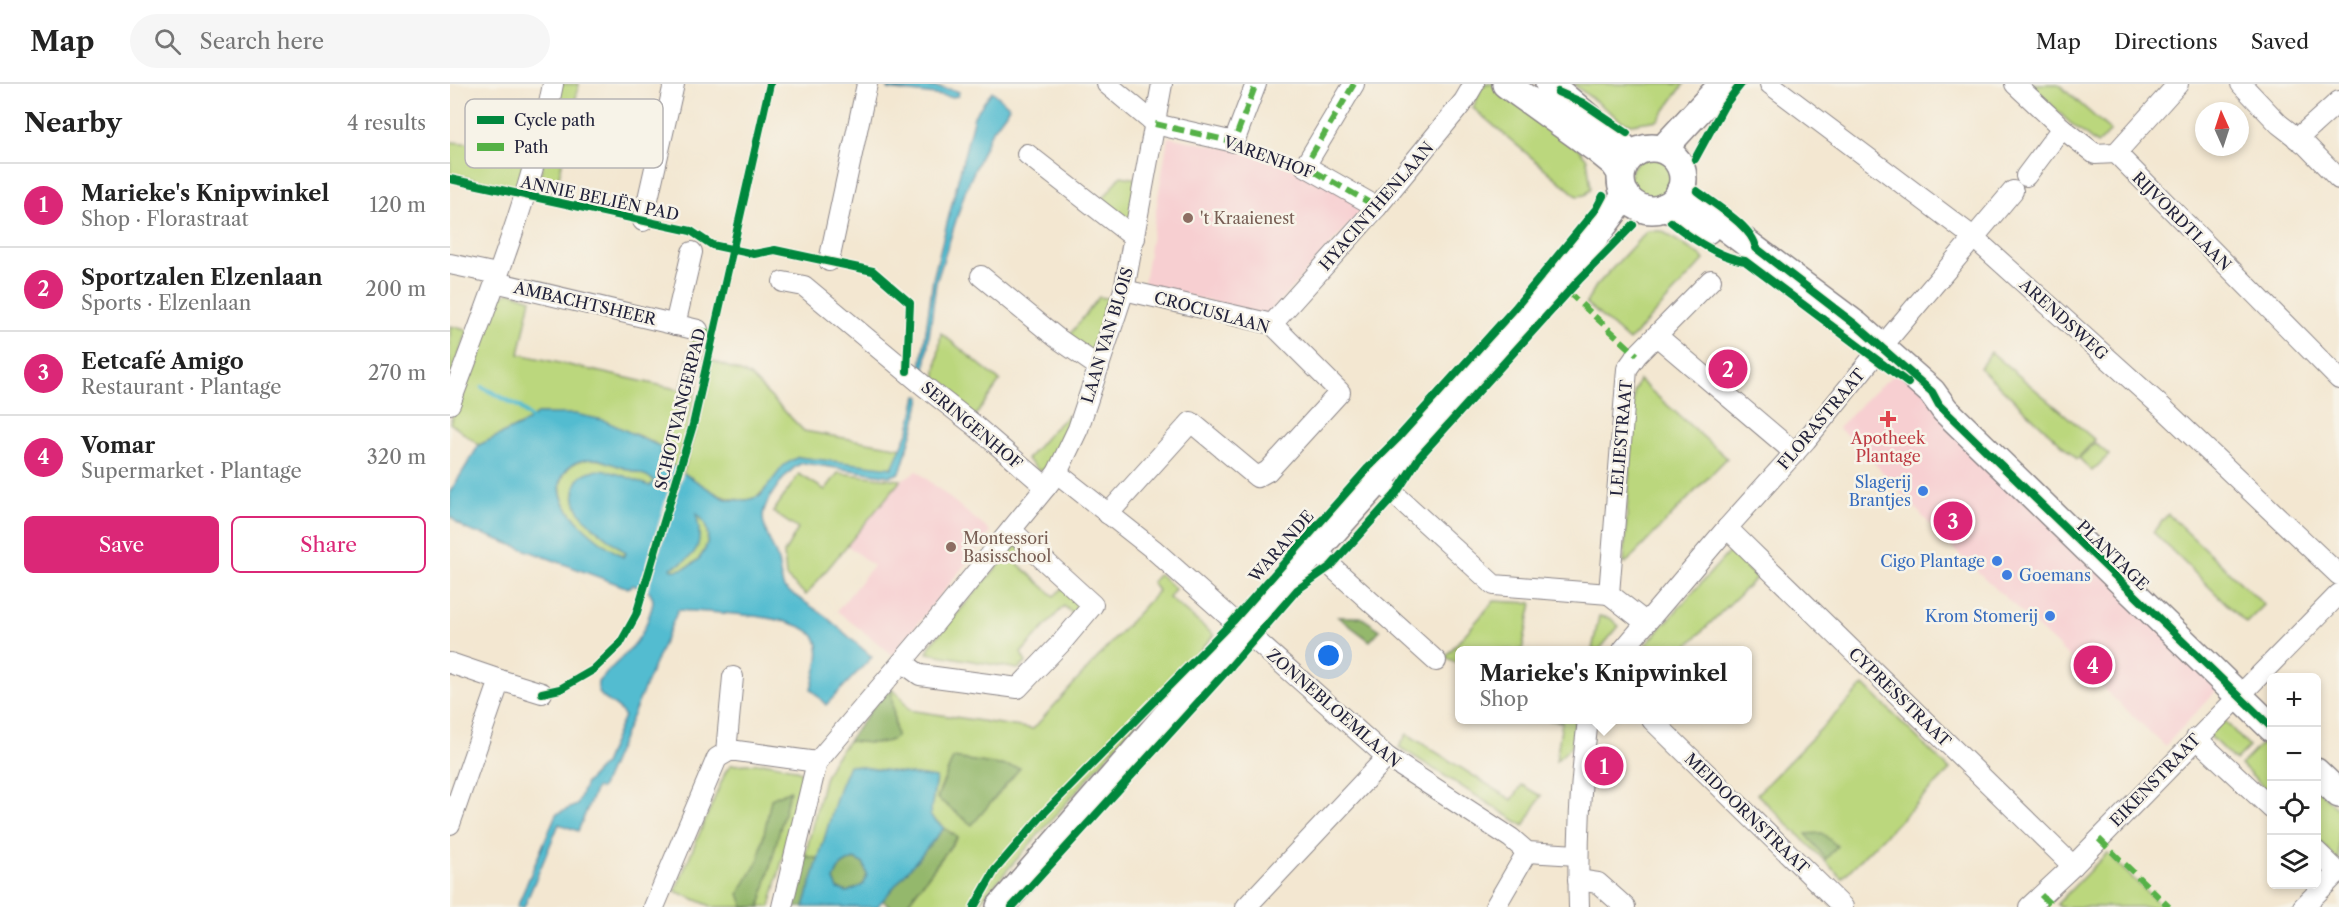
<!DOCTYPE html>
<html lang="en">
<head>
<meta charset="utf-8">
<style>
  body { margin:0; font-family:"Libre Caslon Text",serif; background:#f6f6f6; color:#222 }
  .controls { position:absolute; right:18px; bottom:18px; display:grid; overflow:hidden; border-radius:9px; box-shadow:0 3px 9px #0003 }
  .controls button { width:54px; height:54px; display:grid; place-items:center; padding:0; border:0; border-bottom:2px solid #e0e0e0; background:#fff; color:#222; font:30px sans-serif }
  .compass { position:absolute; left:1745px; top:18px; width:54px; height:54px; border-radius:50%; background:#fff; box-shadow:0 3px 9px #0003; rotate:357deg }
  .you { position:absolute; left:879px; top:572px; width:21px; height:21px; margin:-15px; border:4px solid #fff; border-radius:50%; background:#1a73e8; box-shadow:0 0 0 9px #1a73e833 }
  .badge { display:grid; place-items:center; width:39px; height:39px; border-radius:50%; background:#db2777; color:#fff; font-size:20px; font-weight:700 }
  .pin { position:absolute; translate:-50% -50%; border:3px solid #fff; box-shadow:0 2px 6px #0006 }
  .popup { position:absolute; left:1005px; top:562px; width:297px; height:78px; box-sizing:border-box; display:grid; place-content:center; border-radius:9px; background:#fff; filter:drop-shadow(0 2px 4px #0005); font-size:20px; white-space:nowrap; color:#767676 }
  .popup b { font-size:22px; color:#222 }
  .popup::after { content:''; position:absolute; left:50%; top:100%; margin-left:-12px; border:12px solid transparent; border-top-color:#fff }
  .list { margin:0; padding:0; list-style:none }
  h2 { display:flex; justify-content:space-between; align-items:center; height:78px; margin:0; padding:0 24px; font-size:26px }
  h2 small { font-size:20px; font-weight:400; color:#767676 }
  .list li { display:grid; grid-template-columns:39px 1fr auto; gap:18px; align-items:center; box-sizing:border-box; height:84px; padding:0 24px; border-top:2px solid #e0e0e0 }
  .list b { display:block; font-size:22px; white-space:nowrap }
  .list p { margin:0; font-size:20px; white-space:nowrap; color:#767676 }
  .list em { font-size:20px; font-style:normal; color:#767676 }
  .actions { display:flex; gap:12px; padding:18px 24px }
  .actions a { flex:1; padding:14px 0; border:2px solid #db2777; border-radius:9px; text-align:center; font-size:21px; color:#db2777 }
  .actions .main { background:#db2777; color:#fff }
  .icon { flex:none; width:33px; height:33px; fill:none; stroke:currentColor; stroke-width:2; stroke-linecap:round; stroke-linejoin:round }
  .map { position:relative; flex:none; width:1889px; height:823px; overflow:hidden }
  header { display:flex; align-items:center; gap:36px; box-sizing:border-box; height:84px; padding:0 30px; background:#fff; border-bottom:2px solid #e0e0e0 }
  header strong { font-size:28px }
  nav { display:flex; gap:33px; margin-inline-start:auto; font-size:21px }
  .search { width:420px; height:54px; background:#f6f6f6; display:flex; align-items:center; gap:15px; box-sizing:border-box; padding:0 21px; border-radius:33px; color:#767676; font-size:22px }
  main { display:flex }
  aside { flex:1; background:#fff }
  .map>svg:first-child { display:block }
</style>
</head>
<body>
<header>
<strong>Map</strong>
<div class="search"><svg class="icon" aria-label="search" viewBox="0 0 24 24"><circle cx="10" cy="10" r="6"/><path d="M15 15l6 6"/></svg>Search here</div>
<nav><a>Map</a><a>Directions</a><a>Saved</a></nav>
</header>
<main>
<aside>
<h2>Nearby<small>4 results</small></h2>
<ul class="list">
<li><span class="badge">1</span><div><b>Marieke's Knipwinkel</b><p>Shop · Florastraat</p></div><em>120 m</em></li>
<li><span class="badge">2</span><div><b>Sportzalen Elzenlaan</b><p>Sports · Elzenlaan</p></div><em>200 m</em></li>
<li><span class="badge">3</span><div><b>Eetcafé Amigo</b><p>Restaurant · Plantage</p></div><em>270 m</em></li>
<li><span class="badge">4</span><div><b>Vomar</b><p>Supermarket · Plantage</p></div><em>320 m</em></li>
</ul>
<div class="actions"><a class="main">Save</a><a>Share</a></div>
</aside>
<div class="map">
<svg width="1889" height="823" viewBox="0 0 1889 823">
  <rect width="100%" height="100%" fill="#f7f3e8"/>
  <filter id="ink" filterUnits="userSpaceOnUse"><feTurbulence type="fractalNoise" baseFrequency=".0167" numOctaves="2"/><feDisplacementMap in="SourceGraphic" scale="12" xChannelSelector="R" yChannelSelector="G"/><feConvolveMatrix kernelMatrix="1 2 1 2 8 2 1 2 1" color-interpolation-filters="sRGB"/></filter>
  <filter id="wash" filterUnits="userSpaceOnUse"><feTurbulence type="fractalNoise" baseFrequency=".008" numOctaves="4" result="noise"/><feDisplacementMap in="SourceGraphic" scale="24" xChannelSelector="R" yChannelSelector="G"/><feGaussianBlur stdDeviation="1.35" result="paint"/><feColorMatrix in="noise" values="0 0 0 0 0 0 0 0 0 0 0 0 0 0 0 0 0 1.4 0 .05"/><feComposite in="paint" operator="in"/></filter>
  <g filter="url(#wash)">
    <rect width="100%" height="100%" fill="#f3e7d1"/>
    <g fill="#f7cfd1">
      <polygon points="718,53 787,66 853,88 911,120 912,126 817,231 704,204 694,199"/>
      <polygon points="1454,283 1774,598 1715,662 1498,460 1405,358 1388,344 1423,308"/>
      <polygon points="467,387 541,448 443,571 387,527 423,482 397,461 451,396"/>
    </g>
    <g fill="#bbd77d" stroke="#6e7c5c" stroke-width="1.5" fill-rule="evenodd">
      <polygon points="110,0 129,0 106,107 95,106 89,96"/>
      <polygon points="1033,0 1043,0 1122,57 1137,75 1141,105 1135,111 1127,112 1023,24"/>
      <polygon points="1123,0 1234,0 1208,36 1182,40 1172,37"/>
      <polygon points="1580,0 1608,0 1661,47 1647,60 1619,38"/>
      <polygon points="74,13 93,14 82,60 63,59 63,56 72,56"/>
      <polygon points="0,58 81,64 70,106 0,90"/>
      <circle cx="1201" cy="94" r="21"/>
      <polygon points="671,92 689,95 682,133 676,136 648,121"/>
      <polygon points="1197,147 1212,147 1251,172 1254,176 1179,257 1136,219 1146,202"/>
      <path d="M61,208L81,215L69,270L231,306L243,253L257,256L240,333L226,384L211,373V364C191,345 127,337 98,330H87L73,340L29,361L0,339L45,214Z"/>
      <polygon points="649,213 663,215 645,267 640,268 618,253"/>
      <polygon points="0,242 18,246 0,296"/>
      <polygon points="491,249 550,297 524,334 484,303"/>
      <polygon points="1541,268 1645,356 1627,375 1530,284"/>
      <path d="M261,276L300,292L354,347L452,364L444,383L432,384L348,373L306,414C277,422 257,404 233,389L249,333Z"/>
      <polygon points="1189,296 1277,374 1176,479 1174,479 1184,308"/>
      <path d="M619,331C624,347 608,369 601,383L589,387L577,375L601,347Z"/>
      <polygon points="1645,359 1659,371 1642,387 1629,374"/>
      <path d="M138,375C154,375 193,385 204,397L203,400L200,402L158,388L124,412C132,439 157,451 176,469L173,473C150,460 95,420 115,389C120,380 128,377 138,375Z"/>
      <polygon points="388,389 451,396 356,511 336,493 334,469 348,445 323,428 349,390 375,406"/>
      <path d="M244,428C272,448 253,486 222,486L220,484C251,472 252,457 244,428Z"/>
      <polygon points="1718,430 1814,521 1796,539 1703,448"/>
      <polygon points="566,461 573,467 566,478 604,512 614,503 629,518 624,531 614,522 571,569 576,579 568,585 477,569 481,560"/>
      <polygon points="1279,468 1307,493 1233,566 1191,566"/>
      <path d="M709,490L725,505L719,514L764,551L525,823H455L507,754L480,732L486,694L391,701L369,775L355,772L374,695L382,678L398,657L433,658L446,653L441,605L450,612L459,626L583,645L708,507L702,498ZM503,674L569,684L522,740L487,714Z"/>
      <polygon points="1044,517 1082,519 1072,566 1010,566 1010,581 995,573"/>
      <polygon points="1149,532 1160,534 1169,542 1149,566 1142,566"/>
      <polygon points="1414,601 1500,686 1392,794 1307,710"/>
      <polygon points="1098,636 1125,636 1122,662 1106,677 1112,638"/>
      <polygon points="1774,636 1799,663 1785,677 1759,651"/>
      <polygon points="957,650 1062,716 1072,701 1091,712 1074,742 949,663"/>
      <polygon points="1816,655 1821,660 1821,711 1791,681"/>
      <polygon points="318,679 339,683 351,688 353,697 320,823 263,823 225,807 276,687 281,681"/>
      <polygon points="1866,704 1889,726 1889,777 1867,755"/>
      <polygon points="1657,769 1712,823 1610,823 1607,820"/>
    </g>
    <g fill="#94b86c" stroke="#5b6d54" stroke-width="1.5">
      <polygon points="888,533 911,533 930,546 920,557"/>
      <path d="M441,605L446,653C435,663 412,658 398,657L426,619Z"/>
      <polygon points="503,674 570,684 522,741 487,714"/>
      <polygon points="340,706 310,823 294,823 289,810 309,775 321,715"/>
      <polygon points="494,744 507,753 455,823 441,823 432,816"/>
      <polygon points="1372,749 1387,762 1376,775 1356,750"/>
      <polygon points="355,772 369,775 354,823 341,823"/>
      <path d="M404,775L414,780L417,791L413,801L397,808L388,805L384,796C388,783 392,780 404,775Z"/>
    </g>
    <g fill="#53bcd0" stroke="#3a6f86" stroke-width="1.5" fill-rule="evenodd">
      <polygon points="463,0 504,6 509,8 508,12 501,13 438,5 439,1"/>
      <polygon points="542,7 560,23 540,50 515,108 486,199 474,292 470,291 483,195 520,48 524,32"/>
      <path d="M467,312L471,313L465,340L451,386L447,390L440,392L353,379C339,383 313,418 313,433C313,448 324,463 328,477C330,486 330,495 334,504L374,531L422,573L376,621L361,605C364,591 373,569 366,555C353,529 257,529 228,526L151,705L146,704L128,747L109,740L74,823H67L106,730L127,721L136,699L154,680L174,632C168,617 145,618 148,598C170,572 190,564 200,529C203,521 205,515 199,507L183,501L178,504L33,450C19,449 10,442 0,432V408L29,361L73,340L87,330H125L153,336L207,361L211,364V373L216,378L273,414L282,416H297L310,412L334,381L348,373L442,384L459,346ZM148,375L197,392L204,397L200,402C180,395 141,373 127,398C123,405 124,417 128,425C139,444 160,455 176,469L173,473C151,459 93,420 115,388C123,376 135,375 148,375ZM246,429C271,450 253,486 222,486L221,484C251,472 253,457 246,429Z"/>
      <path d="M399,681L486,694L480,732L494,744L427,823H354L389,705ZM404,775L414,780L417,791L413,801L397,808L388,805L384,796C388,783 392,780 404,775Z"/>
    </g>
    <polygon fill="#f3e7d1" points="226,381 234,386 197,509 189,506"/>
    <g fill="none" stroke-linecap="round" stroke-linejoin="round">
      <polyline stroke="#53bcd0" stroke-width="4.5" points="32,303 70,323 84,338"/>
    </g>
  </g>
  <g filter="url(#ink)">
    <g fill="none" stroke-linecap="round" stroke-linejoin="round">
      <defs>
        <g id="street">
          <polyline points="657,0 705,40 784,58 806,0"/>
          <polyline points="904,0 855,82 927,123"/>
          <polyline points="1320,0 1523,153 1713,324 1889,491"/>
          <polyline points="1565,0 1612,44 1645,70 1666,69 1889,295"/>
          <polyline points="1791,0 1829,40 1856,61 1889,95"/>
          <polyline points="1847,55 1889,17"/>
          <polyline points="1666,69 1728,0"/>
          <polyline points="577,70 685,154"/>
          <polyline points="1576,92 1612,44"/>
          <polyline points="193,137 224,0"/>
          <polyline points="379,177 417,0"/>
          <polyline points="0,180 47,190"/>
          <polyline points="531,192 607,254 649,283"/>
          <polyline points="45,198 248,246"/>
          <polyline points="333,198 354,202 474,302 523,340 596,403"/>
          <polyline points="822,240 927,123 1014,17 1024,0"/>
          <polyline points="225,241 242,168"/>
          <polyline points="1207,252 1345,369"/>
          <path d="M0,320C39,215 82,110 103,0"/>
          <polyline points="607,389 703,465 937,673 1061,754 1077,768 1127,771"/>
          <polyline points="929,396 1044,501 1159,510"/>
          <polyline points="658,430 741,338 807,393 818,387 890,308 822,240 674,206"/>
          <polyline points="1277,444 1623,782"/>
          <polyline points="867,465 881,482 986,577"/>
          <polyline points="1159,510 1177,285 1187,271 1261,196"/>
          <polyline points="1159,510 1195,538"/>
          <polyline points="1173,566 1277,444 1356,356 1424,272 1563,107"/>
          <polyline points="452,578 470,591 568,604 612,558 643,521 561,446"/>
          <polyline points="0,579 50,596 0,740"/>
          <polyline points="50,596 92,609"/>
          <polyline points="1202,636 1393,823"/>
          <polyline points="1746,654 1822,725"/>
          <polyline points="276,668 283,593"/>
          <polyline points="1866,767 1889,789"/>
          <polyline points="1128,796 1148,799 1175,823"/>
          <polyline points="204,823 267,674 279,667 287,667 367,678"/>
          <polyline points="332,823 367,678 484,540 596,403 607,389 628,345 674,206 712,0"/>
          <polyline points="796,823 937,673"/>
          <polyline points="1045,823 1077,768"/>
          <path d="M1129,823C1127,760 1130,698 1138,636"/>
          <polyline points="1579,823 1623,782 1889,510"/>
          <polyline points="1853,823 1888,788"/>
        </g>
        <g id="secondary">
          <polyline points="1056,0 1148,66 1164,79 1171,89"/>
          <polyline points="1099,0 1172,62"/>
          <circle cx="1202" cy="95" r="31"/>
          <polyline points="1213,65 1273,0"/>
          <polyline points="1230,107 1242,118 1406,241 1482,308 1495,326 1822,644"/>
          <polyline points="1214,123 1232,131 1257,146"/>
          <polyline points="1866,688 1889,710"/>
          <polyline points="550,823 792,545 867,465 1133,169 1176,111"/>
        </g>
      </defs>
      <use href="#street" stroke="#8a8486" stroke-width="22"/>
      <use href="#secondary" stroke="#8a8486" stroke-width="30"/>
      <use href="#street" stroke="#fff" stroke-width="20"/>
      <use href="#secondary" stroke="#fff" stroke-width="27"/>
      <g stroke="#55b146" stroke-width="6" stroke-dasharray="12 6" stroke-linecap="butt">
        <polyline points="904,0 855,82 927,123"/>
        <polyline points="705,40 784,58 806,0"/>
        <polyline points="1118,208 1187,271"/>
        <polyline points="248,246 263,249"/>
        <polyline points="1649,755 1719,823"/>
        <polyline points="1591,811 1603,823"/>
      </g>
      <defs>
        <g id="cycleway">
          <polyline points="1108,8 1133,19 1177,49"/>
          <polyline points="1245,75 1274,22 1291,0"/>
          <polyline points="0,95 241,147 262,161 304,170 325,166 423,187 460,219 457,287"/>
          <path d="M1247,107C1264,120 1303,143 1306,164L1406,241L1482,308L1489,321L1822,644"/>
          <path d="M1221,138C1242,155 1268,173 1295,177L1458,299"/>
          <polyline points="92,609 110,605 143,586 170,560 186,531 243,341 320,0"/>
          <polyline points="524,823 545,786 596,727 783,537 918,384 947,355 1065,224 1146,125 1153,112"/>
          <polyline points="562,823 781,582 847,506 881,482 945,411 970,372 1129,196 1183,141"/>
        </g>
      </defs>
      <use href="#cycleway" stroke="#f7f3e8" stroke-width="11"/>
      <use href="#cycleway" stroke="#00873e" stroke-width="8"/>
    </g>
  </g>
  <g fill="#8d6e63" stroke="#f7f3e8" stroke-width="2">
    <circle cx="738" cy="134" r="6"/>
    <circle cx="501" cy="463" r="6"/>
  </g>
  <path fill="#e0444e" stroke="#f7f3e8" stroke-width="2" d="M1435 326h6v6h6v6h-6v6h-6v-6h-6v-6h6z"/>
  <g fill="#3f7fe0" stroke="#f7f3e8" stroke-width="2">
    <circle cx="1473" cy="407" r="6"/>
    <circle cx="1547" cy="477" r="6"/>
    <circle cx="1557" cy="491" r="6"/>
    <circle cx="1600" cy="532" r="6"/>
  </g>
  <g text-anchor="middle" stroke-width="5" stroke-linejoin="round" paint-order="stroke">
    <g font-size="16" fill="#22223b" stroke="#f7f3e8">
      <text transform="translate(819 73) rotate(20)" y="6">VARENHOF</text>
      <text transform="translate(150 114) rotate(12)" y="6">ANNIE BELIËN PAD</text>
      <text transform="translate(926 122) rotate(-49)" y="6">HYACINTHENLAAN</text>
      <text transform="translate(1732 137) rotate(45)" y="6">RIJVORDTLAAN</text>
      <text transform="translate(135 219) rotate(13)" y="6">AMBACHTSHEER</text>
      <text transform="translate(762 228) rotate(15)" y="6">CROCUSLAAN</text>
      <text transform="translate(1614 235) rotate(42)" y="6">ARENDSWEG</text>
      <text transform="translate(657 251) rotate(-73)" y="6">LAAN VAN BLOIS</text>
      <text transform="translate(230 325) rotate(-76)" y="6">SCHOTVANGERPAD</text>
      <text transform="translate(1371 335) rotate(-50)" y="6">FLORASTRAAT</text>
      <text transform="translate(522 341) rotate(40)" y="6">SERINGENHOF</text>
      <text transform="translate(1171 354) rotate(-85)" y="6">LELIESTRAAT</text>
      <text transform="translate(831 462) rotate(-49)" y="6">WARANDE</text>
      <text transform="translate(1663 471) rotate(44)" y="6">PLANTAGE</text>
      <text transform="translate(1450 613) rotate(44)" y="6">CYPRESSTRAAT</text>
      <text transform="translate(884 624) rotate(41)" y="6">ZONNEBLOEMLAAN</text>
      <text transform="translate(1705 696) rotate(-46)" y="6">EIKENSTRAAT</text>
      <text transform="translate(1297 729) rotate(44)" y="6">MEIDOORNSTRAAT</text>
    </g>
    <g font-size="16" fill="#785e54" stroke="#f7f3e8" text-anchor="start">
      <text x="750" y="140">'t Kraaienest</text>
      <text x="513" y="460">Montessori<tspan x="513" dy="18">Basisschool</tspan></text>
    </g>
    <g font-size="16" fill="#be3a42" stroke="#f7f3e8">
      <text x="1438" y="360">Apotheek<tspan x="1438" dy="18">Plantage</tspan></text>
    </g>
    <g font-size="16" fill="#366cbe" stroke="#f7f3e8" text-anchor="end">
      <text x="1461" y="404">Slagerij<tspan x="1461" dy="18">Brantjes</tspan></text>
      <text x="1535" y="483">Cigo Plantage</text>
      <text x="1569" y="497" text-anchor="start">Goemans</text>
      <text x="1588" y="538">Krom Stomerij</text>
    </g>
  </g>
  <rect x="15" y="15" width="198" height="69" rx="9" fill="#f7f3e8" stroke="#b7b4b4" stroke-width="1.5"/>
  <rect x="27" y="32" width="27" height="8" fill="#00873e"/>
  <rect x="27" y="59" width="27" height="8" fill="#55b146"/>
  <g font-size="16" fill="#22223b">
    <text x="64" y="42">Cycle path</text>
    <text x="64" y="69">Path</text>
  </g>
</svg>
<div class="controls">
<button>+</button>
<button>−</button>
<button><svg class="icon" aria-label="locate" viewBox="0 0 24 24"><circle cx="12" cy="12" r="6"/><path d="M12 2v4M12 18v4M2 12h4M18 12h4"/></svg></button>
<button><svg class="icon" aria-label="layers" viewBox="0 0 24 24"><path d="M12 4l9 5-9 5-9-5zM3 14l9 5 9-5"/></svg></button>
</div>
<svg class="compass" viewBox="-18 -18 36 36"><path d="M0-13l5 13h-10z" fill="#e53935"/><path d="M0 13l5-13h-10z" fill="#767676"/></svg>
<div class="you"></div>
<div class="pin badge" style="left:1154px;top:682px">1</div>
<div class="popup"><b>Marieke's Knipwinkel</b>Shop</div>
<div class="pin badge" style="left:1278px;top:285px">2</div>
<div class="pin badge" style="left:1503px;top:437px">3</div>
<div class="pin badge" style="left:1643px;top:581px">4</div>
</div>
</main>
</body>
</html>
